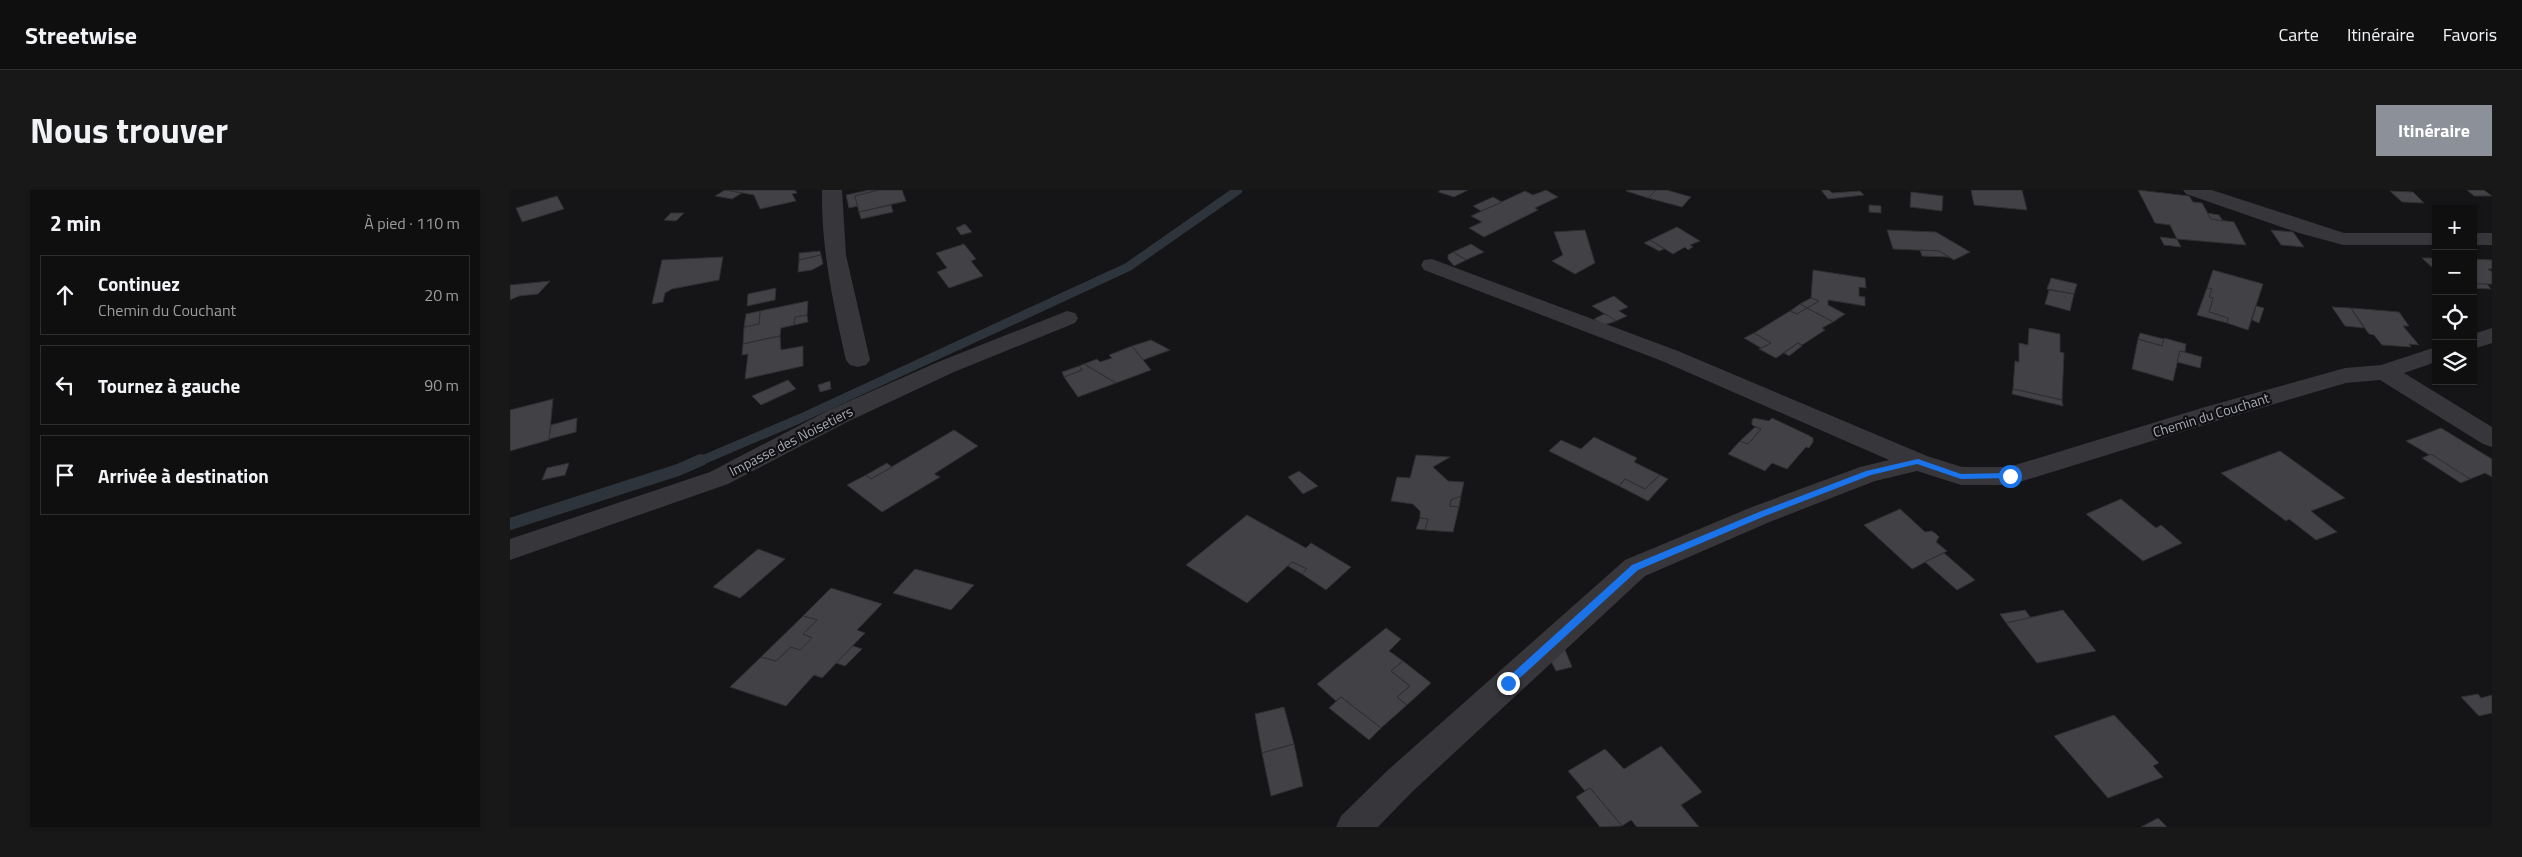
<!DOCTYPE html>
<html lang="fr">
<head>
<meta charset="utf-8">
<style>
  body { margin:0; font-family:"Titillium Web",sans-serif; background:#191819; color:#f1f3f6 }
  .controls { position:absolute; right:15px; top:15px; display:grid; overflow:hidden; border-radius:0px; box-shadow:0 1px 4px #0004 }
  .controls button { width:45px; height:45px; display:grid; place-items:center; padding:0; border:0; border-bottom:1px solid #302f30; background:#100f10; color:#f1f3f6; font:25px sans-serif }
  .stop { position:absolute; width:15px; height:15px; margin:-11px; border:4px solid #1a73e8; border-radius:50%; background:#fff }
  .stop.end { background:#1a73e8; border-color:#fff; box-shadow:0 1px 5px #0008 }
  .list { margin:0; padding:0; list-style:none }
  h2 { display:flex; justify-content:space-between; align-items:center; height:65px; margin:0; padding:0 20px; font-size:21px }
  h2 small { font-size:16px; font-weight:400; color:#9c9c9f }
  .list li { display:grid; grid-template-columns:32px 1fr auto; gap:15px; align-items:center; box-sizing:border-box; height:80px; margin:0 10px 10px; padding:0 10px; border:1px solid #302f30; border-radius:0px }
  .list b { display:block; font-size:19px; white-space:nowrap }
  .list p { margin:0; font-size:16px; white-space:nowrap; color:#9c9c9f }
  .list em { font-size:16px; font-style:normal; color:#9c9c9f }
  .icon { flex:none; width:28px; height:28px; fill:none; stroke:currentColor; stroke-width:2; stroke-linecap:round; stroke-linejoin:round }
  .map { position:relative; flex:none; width:1982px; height:637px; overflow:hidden; border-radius:0px }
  header { display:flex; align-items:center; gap:30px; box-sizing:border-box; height:70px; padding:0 25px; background:#100f10; border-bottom:1px solid #302f30 }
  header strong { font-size:24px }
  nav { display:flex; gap:28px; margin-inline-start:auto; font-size:18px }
  .intro { display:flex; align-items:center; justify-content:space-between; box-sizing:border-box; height:120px; padding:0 30px }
  h1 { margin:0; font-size:35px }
  .button { padding:12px 22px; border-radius:0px; background:#8c9099; color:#fff; font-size:18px; font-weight:700 }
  main { display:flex; gap:30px; padding:0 30px }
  aside { flex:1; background:#100f10; border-radius:0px; box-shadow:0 1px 4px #0004 }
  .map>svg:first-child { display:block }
</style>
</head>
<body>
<header>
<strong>Streetwise</strong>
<nav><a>Carte</a><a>Itinéraire</a><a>Favoris</a></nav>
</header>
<div class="intro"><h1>Nous trouver</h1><a class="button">Itinéraire</a></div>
<main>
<aside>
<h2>2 min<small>À pied · 110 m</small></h2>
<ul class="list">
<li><svg class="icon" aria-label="ahead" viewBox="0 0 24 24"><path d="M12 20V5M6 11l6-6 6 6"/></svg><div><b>Continuez</b><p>Chemin du Couchant</p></div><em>20 m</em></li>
<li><svg class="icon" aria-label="left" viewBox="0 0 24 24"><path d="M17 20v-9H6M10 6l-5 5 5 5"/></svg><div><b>Tournez à gauche</b></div><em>90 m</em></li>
<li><svg class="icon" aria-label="arrive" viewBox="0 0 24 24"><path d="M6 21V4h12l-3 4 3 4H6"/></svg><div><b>Arrivée à destination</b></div></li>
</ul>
</aside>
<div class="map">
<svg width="1982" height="637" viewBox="0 0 1982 637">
  <rect width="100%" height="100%" fill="#151416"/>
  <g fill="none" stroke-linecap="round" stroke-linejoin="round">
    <polyline stroke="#2d343b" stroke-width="9" points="188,272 289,229 618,77 728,0"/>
    <polyline stroke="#2d343b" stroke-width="12" points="0,334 168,280 191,270"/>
  </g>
  <g fill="#414146" stroke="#2f2f32">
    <polygon points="215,0 216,0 232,3 222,9 205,6"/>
    <polygon points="216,0 285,0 287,3 282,4 286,11 250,19 244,5"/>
    <polygon points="359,0 369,0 345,6 348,16 339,18 336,5"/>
    <polygon points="369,0 392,0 396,11 349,22 345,6"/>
    <polygon points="931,0 958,0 944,7 928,2"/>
    <polygon points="1036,0 1048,7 1025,18 1028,20 974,47 959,38 972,32 961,26 1015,1 1023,5"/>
    <polygon points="1117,0 1146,0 1138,8 1116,1"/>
    <polygon points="1146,0 1157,0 1181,7 1172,17 1138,8"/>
    <polygon points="1311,0 1319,0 1322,3 1350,1 1354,5 1318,9"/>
    <polygon points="1461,0 1512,0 1517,20 1464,15"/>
    <polygon points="1628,0 1679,6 1683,12 1692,13 1701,29 1724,32 1736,55 1667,49 1660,35 1645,33"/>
    <polygon points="1957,0 1974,0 1982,6 1964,6"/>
    <polygon points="1880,1 1903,2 1914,13 1892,12"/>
    <polygon points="1401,2 1433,6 1432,21 1400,17"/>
    <polygon points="47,6 54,19 12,32 6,18"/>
    <polygon points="983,7 992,12 971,21 963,16"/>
    <polygon points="381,15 383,22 351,29 349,22"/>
    <polygon points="1359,15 1371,16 1371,23 1359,22"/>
    <polygon points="161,23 174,23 166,31 154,30"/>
    <polygon points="1697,23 1709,25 1713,31 1701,29"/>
    <polygon points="455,34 462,42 451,45 446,38"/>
    <polygon points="1167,37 1190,51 1180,55 1183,57 1178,60 1175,57 1163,64 1140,50"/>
    <polygon points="1075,40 1085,73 1065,84 1042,71 1053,65 1044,42"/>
    <polygon points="1377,40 1426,42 1460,62 1444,70 1429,61 1383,59"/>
    <polygon points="1761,40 1783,42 1794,57 1771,55"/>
    <polygon points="1650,47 1667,49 1671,57 1654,55"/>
    <polygon points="1140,50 1154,59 1149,61 1134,53"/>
    <polygon points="454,54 466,69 461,71 473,86 439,98 427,82 437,78 426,63"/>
    <polygon points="961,54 974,62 956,70 943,62"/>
    <polygon points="1410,60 1429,61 1439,67 1412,66"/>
    <polygon points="310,61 311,65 289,70 289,63"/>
    <polygon points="943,62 956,70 944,76 938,69 938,65"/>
    <polygon points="311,65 313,74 302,80 288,82 289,70"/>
    <polygon points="213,67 209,90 162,99 155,103 153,112 142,114 152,70"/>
    <polygon points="1912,68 1922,68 1926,72 1926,81"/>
    <polygon points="1963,69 1982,70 1982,79 1978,79 1982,82 1982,94 1963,94"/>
    <polygon points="1303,80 1355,88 1356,98 1349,97 1349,106 1355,107 1355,116 1318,110 1318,115 1335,124 1323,132 1297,118 1309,111 1301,108"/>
    <polygon points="1703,80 1753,94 1738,140 1717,133 1718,128 1699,122 1703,108 1699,107 1702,99 1697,98"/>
    <polygon points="1541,88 1567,94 1564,104 1537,99"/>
    <polygon points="40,91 28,104 9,106 0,110 0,95"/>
    <polygon points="1963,94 1977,94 1981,99 1963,98"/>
    <polygon points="266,98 265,110 237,116 238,104"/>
    <polygon points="1697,98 1702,99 1699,107 1703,108 1699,122 1718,128 1717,133 1687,125"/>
    <polygon points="1539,100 1564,104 1560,121 1535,114"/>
    <polygon points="1104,106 1118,117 1109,121 1117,126 1106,131 1082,116"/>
    <polygon points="1301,108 1309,111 1297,118 1290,114"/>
    <polygon points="298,111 297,125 285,127 284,135 271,138 270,146 233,154 234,137 249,134 250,121"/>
    <polygon points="1290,114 1297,118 1287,124 1280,121"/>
    <polygon points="1746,116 1754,118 1749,133 1742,130"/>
    <polygon points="1822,117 1841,118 1854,138 1835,136"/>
    <polygon points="1297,118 1323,132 1312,138 1315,140 1292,155 1288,153 1266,168 1249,159 1261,153 1244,143 1280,121 1287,124"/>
    <polygon points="1841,118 1889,122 1899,136 1893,136 1909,155 1899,154 1901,157 1872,155 1864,145 1859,144"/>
    <polygon points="250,121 249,134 234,137 236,124"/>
    <polygon points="1094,124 1099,126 1106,131 1094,135 1084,129"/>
    <polygon points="297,125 298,132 284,135 285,127"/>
    <polygon points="1519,138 1550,144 1550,162 1554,163 1552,210 1503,199 1505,171 1509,172 1509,153 1518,155"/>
    <polygon points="1244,143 1261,153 1251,158 1234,148"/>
    <polygon points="1630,143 1654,149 1652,156 1628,149"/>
    <polygon points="270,146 271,160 293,156 293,176 235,189 238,164 232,165 233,154"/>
    <polygon points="1654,148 1676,154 1675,162 1670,161 1663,191 1622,179 1628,149 1652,156"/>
    <polygon points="641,150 660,160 633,170 622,156"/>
    <polygon points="1288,153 1292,156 1279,166 1274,163"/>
    <polygon points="622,156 641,180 606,193 574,174 587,169 590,172 602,168 599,165"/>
    <polygon points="1670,161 1692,167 1690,178 1667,172"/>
    <polygon points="574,174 606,193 568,207 554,187 572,180 569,176"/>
    <polygon points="569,176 572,180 554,187 552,182"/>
    <polygon points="278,190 286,199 251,215 242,206"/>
    <polygon points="320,191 321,199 310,202 308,195"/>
    <polygon points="1503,199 1552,210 1553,216 1502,204"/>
    <polygon points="43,209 39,250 0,261 0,220"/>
    <polygon points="67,228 66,242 39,249 41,235"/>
    <polygon points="1244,228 1259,231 1262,228 1298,245 1303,248 1303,252 1299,258 1296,257 1277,279 1262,273 1255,281 1218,264 1230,251 1238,254 1251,239 1242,235 1242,230"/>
    <polygon points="1245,237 1251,239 1238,254 1230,251"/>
    <polygon points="1931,238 1982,269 1982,287 1975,283 1960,289 1896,251"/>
    <polygon points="444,240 468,256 424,284 430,287 372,322 337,295 356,285 361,289"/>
    <polygon points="1084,247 1127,268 1124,272 1150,285 1135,299 1115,289 1109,296 1039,261 1051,250 1071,259"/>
    <polygon points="1770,261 1835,308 1801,321 1827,342 1806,350 1779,329 1776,331 1711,283"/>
    <polygon points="1921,264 1960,289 1951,293 1912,268"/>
    <polygon points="906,265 940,267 923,277 938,291 954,292 951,306 941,310 940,316 949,317 943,342 915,340 918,329 910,328 910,321 903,314 881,311 887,287 900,288"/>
    <polygon points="59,273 55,285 32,290 37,278"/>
    <polygon points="377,273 382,277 361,289 356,285"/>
    <polygon points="789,281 808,296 793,304 778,287"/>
    <polygon points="1150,285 1158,289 1138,311 1109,296 1115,289 1135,299"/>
    <polygon points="951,306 949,317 940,316 941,310"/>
    <polygon points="1611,309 1646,338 1651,335 1672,353 1633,371 1576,324"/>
    <polygon points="1390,319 1415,342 1422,341 1426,344 1429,347 1426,352 1437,361 1402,379 1354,335"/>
    <polygon points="737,325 796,358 801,353 841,377 816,400 792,384 797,379 782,372 737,413 676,375"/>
    <polygon points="910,328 918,329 915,340 906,339"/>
    <polygon points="248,359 275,369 230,408 203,397"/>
    <polygon points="1434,363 1465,390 1447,400 1415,372"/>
    <polygon points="782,372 797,379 792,384 778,376"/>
    <polygon points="405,379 464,395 441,420 383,403"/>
    <polygon points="321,398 372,414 347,440 355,443 312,488 304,485 276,516 220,497 251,467 266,471 281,457 290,460 302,448 293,444 307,430 293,426"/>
    <polygon points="1515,420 1521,428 1496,433 1490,424"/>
    <polygon points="1553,420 1586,461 1527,473 1496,433"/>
    <polygon points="293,426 307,430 293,444 302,448 290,460 281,457 266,471 251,467"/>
    <polygon points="876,438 891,449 879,461 893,471 881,481 900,496 887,507 897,515 871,538 831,507 826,511 807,494"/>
    <polygon points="1053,455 1062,477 1046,481 1039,467"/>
    <polygon points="343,456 352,459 335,476 326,473"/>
    <polygon points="893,471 921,493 897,515 887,507 900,496 881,481"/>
    <polygon points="1968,504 1971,508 1982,505 1982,523 1969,526 1951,507"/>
    <polygon points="831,507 871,538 859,550 819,518"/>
    <polygon points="774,517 784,554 752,563 745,524"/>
    <polygon points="1604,525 1649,573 1643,576 1653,587 1598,608 1544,546"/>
    <polygon points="784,554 793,596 761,606 752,563"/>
    <polygon points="1151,556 1192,602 1171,615 1189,637 1127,637 1121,630 1112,636 1080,598 1075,601 1058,581 1095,559 1114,579"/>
    <polygon points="1080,598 1112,636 1090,637 1066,607"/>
    <polygon points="1648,628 1657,637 1631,637"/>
  </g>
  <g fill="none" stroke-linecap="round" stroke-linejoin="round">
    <g fill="#36363b" fill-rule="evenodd">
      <path d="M312,0H332L336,65L360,170L356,175L348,177L340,175L336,170C323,113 311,58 312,0Z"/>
      <polygon points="1673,0 1702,0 1834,43 1926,43 1926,55 1833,55 1789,43 1676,4"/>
      <rect x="1963" y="43" width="19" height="12"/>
      <polygon points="922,69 1168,161 1417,266 1452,277 1499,277 1695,217 1835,178 1871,175 1926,157 1926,172 1894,183 1982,237 1982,257 1973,254 1870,190 1836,193 1713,229 1500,295 1451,295 1407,281 1365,291 1262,331 1135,386 902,602 868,637 826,637 831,626 878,580 1115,370 1242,317 1350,277 1379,270 1152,171 914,80 911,75 914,70"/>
      <polygon points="557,121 565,123 568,128 565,133 444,182 337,232 218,294 0,370 0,349 200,282 319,220 428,172"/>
      <polygon points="1982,138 1982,153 1963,159 1963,144"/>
    </g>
  </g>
  <polygon fill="#1a73e8" points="1408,269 1451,284 1500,283 1504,286 1500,288 1451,289 1407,274 1361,285 1255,326 1128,380 1001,496 995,496 995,490 1122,375 1249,322 1356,281"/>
  <g text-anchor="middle" stroke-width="4.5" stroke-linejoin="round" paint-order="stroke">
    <g font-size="14" fill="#a7aab6" stroke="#100f11">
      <text transform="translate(1701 225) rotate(-17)" y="5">Chemin du Couchant</text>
      <text transform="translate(281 251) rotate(-27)" y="5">Impasse des Noisetiers</text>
    </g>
  </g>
</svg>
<div class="controls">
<button>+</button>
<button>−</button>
<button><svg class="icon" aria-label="locate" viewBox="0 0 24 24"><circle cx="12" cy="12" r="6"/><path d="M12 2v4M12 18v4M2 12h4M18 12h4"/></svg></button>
<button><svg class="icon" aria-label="layers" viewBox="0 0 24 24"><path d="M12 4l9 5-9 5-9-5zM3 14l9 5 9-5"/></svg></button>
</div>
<div class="stop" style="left:1500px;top:286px"></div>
<div class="stop end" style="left:998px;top:493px"></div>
</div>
</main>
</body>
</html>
